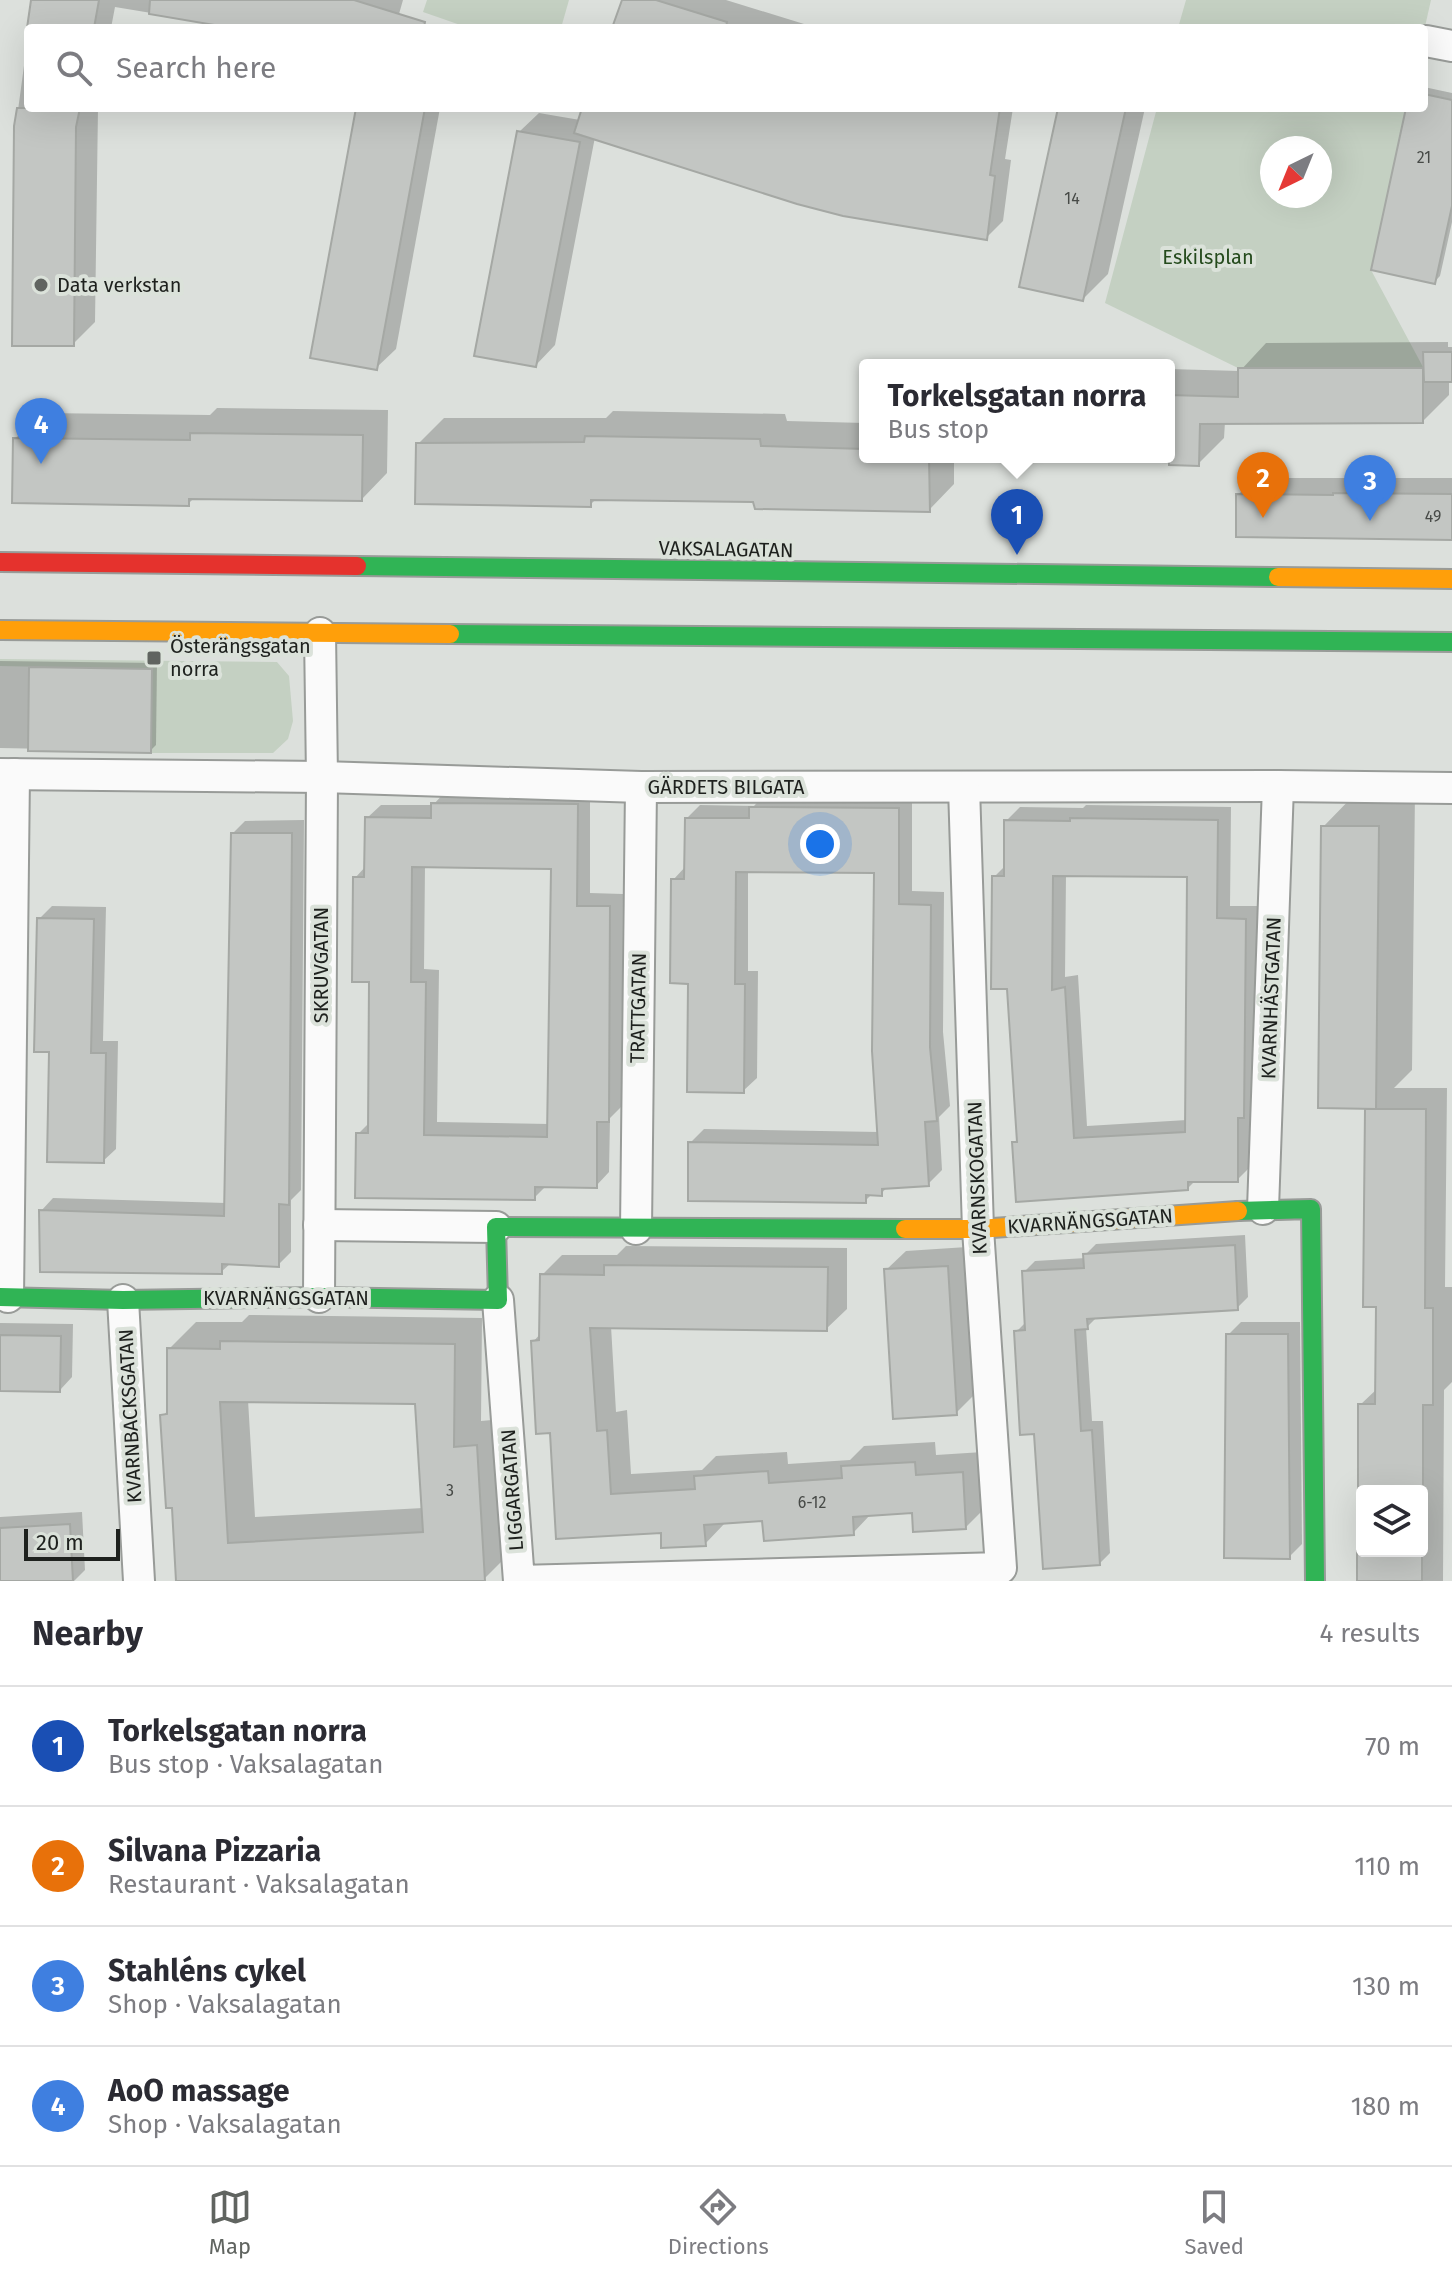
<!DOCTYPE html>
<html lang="en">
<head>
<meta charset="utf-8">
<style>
  body { margin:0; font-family:"Fira Sans",sans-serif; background:#f7f7f7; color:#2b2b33 }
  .controls { position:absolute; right:24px; bottom:24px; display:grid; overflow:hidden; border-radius:8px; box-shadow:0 8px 32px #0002 }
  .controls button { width:72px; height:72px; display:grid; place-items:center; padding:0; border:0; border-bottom:2px solid #e1e1e2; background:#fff; color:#2b2b33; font:40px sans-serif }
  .compass { position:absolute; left:1260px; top:136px; width:72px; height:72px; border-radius:50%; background:#fff; box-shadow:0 8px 32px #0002; rotate:223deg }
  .scale { position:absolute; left:24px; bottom:20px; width:96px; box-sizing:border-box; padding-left:8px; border:4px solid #1e211e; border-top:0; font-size:22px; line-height:28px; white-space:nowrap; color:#1e211e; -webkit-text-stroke:6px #dbe2da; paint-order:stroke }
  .you { position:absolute; left:820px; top:844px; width:28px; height:28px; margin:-20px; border:6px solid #fff; border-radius:50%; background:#1a73e8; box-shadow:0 0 0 12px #1a73e833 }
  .badge { display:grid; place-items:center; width:52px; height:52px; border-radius:50%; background:#606460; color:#fff; font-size:26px; font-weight:700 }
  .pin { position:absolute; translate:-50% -66px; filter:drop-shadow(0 2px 4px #0008) }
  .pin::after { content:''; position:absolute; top:42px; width:28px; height:24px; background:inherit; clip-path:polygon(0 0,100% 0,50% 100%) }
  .popup { position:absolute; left:859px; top:359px; width:316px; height:104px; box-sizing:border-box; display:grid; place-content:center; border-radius:8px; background:#fff; filter:drop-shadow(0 2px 6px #0005); font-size:26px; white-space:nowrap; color:#7c7c81 }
  .popup b { font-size:30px; color:#2b2b33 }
  .popup::after { content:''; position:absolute; left:50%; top:100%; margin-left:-16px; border:16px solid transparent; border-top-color:#fff }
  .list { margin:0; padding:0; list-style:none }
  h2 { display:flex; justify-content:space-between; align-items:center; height:104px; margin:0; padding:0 32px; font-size:34px }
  h2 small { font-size:26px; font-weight:400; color:#7c7c81 }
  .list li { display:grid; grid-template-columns:52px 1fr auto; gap:24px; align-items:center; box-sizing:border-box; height:120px; padding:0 32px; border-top:2px solid #e1e1e2 }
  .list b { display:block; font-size:30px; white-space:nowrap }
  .list p { margin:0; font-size:26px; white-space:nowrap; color:#7c7c81 }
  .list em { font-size:26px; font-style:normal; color:#7c7c81 }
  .icon { flex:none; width:44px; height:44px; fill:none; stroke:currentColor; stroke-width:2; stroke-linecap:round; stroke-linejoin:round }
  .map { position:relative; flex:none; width:1452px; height:1581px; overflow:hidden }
  .search { position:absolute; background:#fff; box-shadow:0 8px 32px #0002; left:24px; right:24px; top:24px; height:88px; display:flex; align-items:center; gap:20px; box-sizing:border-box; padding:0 28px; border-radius:8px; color:#7c7c81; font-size:30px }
  .sheet { height:584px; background:#fff }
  nav { display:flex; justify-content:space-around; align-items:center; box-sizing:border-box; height:112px; border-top:2px solid #e1e1e2; background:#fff; font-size:22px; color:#7c7c81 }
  nav a { display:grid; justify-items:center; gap:4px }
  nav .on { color:#606460 }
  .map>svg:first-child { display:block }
</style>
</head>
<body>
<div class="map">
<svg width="1452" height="1581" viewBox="0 0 1452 1581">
  <rect width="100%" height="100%" fill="#dce0dc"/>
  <g fill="#c4d0c2" fill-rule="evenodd">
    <polygon points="427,0 569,0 561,28 469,28 423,12"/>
    <polygon points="1186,0 1431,0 1424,31 1424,28 1178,28"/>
    <path d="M1157,108H1406L1371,270L1423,367L1238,368L1105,303ZM1272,148H1320V196H1272Z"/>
    <polygon points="0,659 277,662 289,676 293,721 288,739 273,753 151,753 152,669 0,666"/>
  </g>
  <g fill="#0003" fill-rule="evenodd">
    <polygon points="33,0 403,0 395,28 242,28 115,7 111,28 29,28"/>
    <polygon points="624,0 726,0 817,28 614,28"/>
    <polygon points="1099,24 1117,28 1095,28"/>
    <polygon points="28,36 28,108 98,108 95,322 73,344 16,125"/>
    <polygon points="1424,87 1452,93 1452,222 1440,276 1434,282 1408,108 1424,108"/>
    <polygon points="358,108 440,108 396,349 376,368"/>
    <polygon points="584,108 1013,108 1005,159 1011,160 1003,221 986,238 595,137 555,345 536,365 519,132 539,113 580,120"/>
    <polygon points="1060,108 1145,108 1108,274 1083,299"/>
    <polygon points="1448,342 1448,347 1452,347 1452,380 1449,380 1449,395 1423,421 1225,422 1224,438 1198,464 1016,459 1016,457 1169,457 1169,369 1240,371 1266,343"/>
    <polygon points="217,408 388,410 387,473 362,499 195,497 188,504 15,439 41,413 210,415"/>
    <polygon points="613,411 785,414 787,421 865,423 865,457 954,457 954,484 929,510 755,500 597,498 590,505 418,444 444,418 606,418"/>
    <polygon points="1255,478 1452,478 1452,538 1238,495"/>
    <polygon points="0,661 157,663 156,745 150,751 0,748"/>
    <path d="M447,790L590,791V893L623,894L621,1107L610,1118L609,1172L596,1186H546L534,1198L358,1134L370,1122L371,980L355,878L366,866L367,818L381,805H433ZM425,865L553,867L549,1124L437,1122L439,970L424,969Z"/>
    <path d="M1359,790H1415L1412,1070L1394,1088H1447L1445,1287H1452V1382L1444,1390L1443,1581H1359L1360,1405L1378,1388V1305L1367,1110L1370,1107L1323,827ZM1362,1491H1422V1551H1362Z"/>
    <polygon points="765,794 912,796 912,891 944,892 943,1032 950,1106 939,1117 942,1170 928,1184 888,1186 881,1194 872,1194 865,1201 690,1143 704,1129 879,1132 876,871 748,871 748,971 758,971 757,1078 743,1091 690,982 673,880 686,866 687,818 700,805 754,806"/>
    <path d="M1086,805L1231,807L1230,906H1259L1257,1103L1251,1109V1166L1237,1180H1196L1188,1188L1014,1143L1018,1138L1009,987L994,877L1006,865V821L1020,807L1083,808ZM1066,874L1189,875L1187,1120L1087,1126L1078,975L1065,977Z"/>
    <polygon points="304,820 301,1190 291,1200 291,1252 278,1265 231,1263 221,1272 41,1211 53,1198 226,1203 233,833 245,821"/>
    <polygon points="52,906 106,907 103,1041 118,1041 116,1149 103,1161 51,1050 39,919"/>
    <polygon points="1245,1235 1248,1297 1237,1308 1098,1316 1086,1328 1092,1421 1103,1421 1110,1553 1100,1563 1036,1432 1016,1332 1027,1321 1024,1272 1035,1261 1086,1258 1085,1255 1096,1244"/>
    <polygon points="626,1246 847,1248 847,1309 826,1329 611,1326 616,1412 627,1410 631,1474 702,1470 716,1456 787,1452 788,1464 850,1460 864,1446 935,1442 936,1455 983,1452 986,1507 966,1527 914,1511 872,1513 853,1533 764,1519 725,1523 705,1544 662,1531 558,1537 552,1431 533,1342 541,1333 542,1275 562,1255 617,1255"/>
    <polygon points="967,1247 975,1394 956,1413 886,1270 906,1251"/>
    <path d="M249,1315L482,1318L481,1421L503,1419L511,1552L484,1579L439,1581H178L173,1506L163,1416L169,1409V1349L196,1322H242ZM248,1400L417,1402L423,1508L255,1517Z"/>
    <polygon points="1241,1322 1300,1322 1302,1544 1289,1557 1228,1335"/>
    <polygon points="0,1323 73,1324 72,1377 60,1390 0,1389"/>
    <polygon points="82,1512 85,1570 74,1581 0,1581 0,1517"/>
  </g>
  <g fill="#c3c6c3" stroke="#a5a8a4" stroke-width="2" fill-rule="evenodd">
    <polygon points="31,0 99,0 94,28 27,28"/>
    <polygon points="150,0 354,0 425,22 424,28 232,28 149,14"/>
    <polygon points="622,0 656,0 727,22 726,28 612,28"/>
    <polygon points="1424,94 1452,100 1452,206 1435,284 1371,270 1406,108 1424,108"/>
    <polygon points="17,108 80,108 76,127 74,346 12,346 14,126"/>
    <polygon points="356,108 425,108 377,370 310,358"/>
    <polygon points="582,108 1000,108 990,175 995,176 987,240 843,216 797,204 574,133"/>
    <polygon points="1058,108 1126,108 1083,301 1019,287"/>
    <polygon points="517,131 580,142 536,367 474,356"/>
    <polygon points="1423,352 1452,352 1452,382 1424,382"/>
    <polygon points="1238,368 1423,368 1423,423 1200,424 1199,466 1169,465 1169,395 1238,397"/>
    <polygon points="190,433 363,435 362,501 189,499 189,506 12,503 13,438 190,440"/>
    <polygon points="585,436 760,439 761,446 865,449 865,457 929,457 930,512 755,509 753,502 591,500 591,507 415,504 416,443 584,442"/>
    <polygon points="1333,493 1452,494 1452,540 1236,537 1236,494 1333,495"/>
    <polygon points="29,667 152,669 151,753 28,751"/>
    <path d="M431,803L578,804L577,906H610L609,1122H597V1188L535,1187V1200L355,1198L356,1133H368L369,982H352L353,877H364L365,817L431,818ZM412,867L551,869L547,1137L424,1135L426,982H411Z"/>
    <polygon points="749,807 899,808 899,904 931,905 930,1047 937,1121 925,1122 929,1186 882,1189 882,1196 866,1195 866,1203 688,1201 688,1142 878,1145 872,1051 874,873 736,872 735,984 745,984 744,1093 687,1092 688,984 670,983 671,879 684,879 685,818 749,818"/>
    <path d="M1070,818L1218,820L1217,918L1246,919L1244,1118H1238V1182H1188V1190L1016,1202L1012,1142H1017L1007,989H991L992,876H1004V820L1070,821ZM1053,876L1187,877L1185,1132L1074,1138L1065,987L1052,990Z"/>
    <polygon points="1321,826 1379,826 1376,1109 1318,1108"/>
    <polygon points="231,833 292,833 289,1205 279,1204 279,1267 222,1264 222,1274 40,1272 39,1210 224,1216"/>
    <polygon points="37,918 94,919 91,1053 106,1053 104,1163 47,1162 49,1052 34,1052"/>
    <polygon points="1365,1109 1426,1109 1425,1308 1433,1308 1433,1405 1423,1405 1423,1491 1358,1491 1358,1404 1375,1404 1376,1307 1363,1307"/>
    <polygon points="1235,1245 1238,1310 1087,1319 1088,1329 1075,1330 1081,1431 1092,1430 1100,1565 1043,1569 1034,1434 1020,1435 1014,1331 1025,1330 1022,1271 1084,1268 1083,1254"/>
    <polygon points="604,1265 828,1267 827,1331 590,1328 597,1431 607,1430 611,1494 695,1489 694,1476 768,1471 769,1483 842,1478 841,1466 915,1462 916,1475 963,1472 966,1529 913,1532 912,1513 853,1517 854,1535 764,1541 762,1521 704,1525 706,1546 661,1548 661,1533 556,1539 550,1433 536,1434 531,1341 539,1340 540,1274 604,1275"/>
    <polygon points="948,1266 957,1415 893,1419 884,1269"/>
    <polygon points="1226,1334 1288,1334 1290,1559 1224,1558"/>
    <polygon points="0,1335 61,1336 60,1392 0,1391"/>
    <path d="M220,1341L455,1344L454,1447L477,1445L485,1581H176L172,1508H166L160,1415L167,1414V1348L220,1349ZM220,1402L415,1404L423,1532L228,1543Z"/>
    <polygon points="70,1524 73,1581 0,1581 0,1528"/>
    <rect x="1357" y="1551" width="65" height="30"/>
  </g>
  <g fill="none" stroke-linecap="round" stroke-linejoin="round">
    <defs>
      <g id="street">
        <polyline points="1426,41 1452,46"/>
        <polyline points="0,774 322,777 641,787 1278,786 1452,788"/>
        <polyline points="1263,1209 1278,786"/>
        <polyline points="319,1225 496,1227"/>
        <polyline points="636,1229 641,787"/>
        <polyline points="8,1297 14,774"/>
        <polyline points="319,1297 322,777 320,633"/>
        <polyline points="123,1300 139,1581"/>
        <polyline points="498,1300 519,1581 1001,1568 978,1229 964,787"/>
      </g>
      <g id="fast">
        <polyline points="357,566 1278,577"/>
        <polyline points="450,634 1452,642"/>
        <polyline points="1238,1211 1311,1209 1315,1581"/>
        <polyline points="0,1297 123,1300 319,1297 498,1300 496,1227 905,1229"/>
      </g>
      <g id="slow">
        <polyline points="1278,577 1452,579"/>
        <polyline points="0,630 450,634"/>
        <polyline points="905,1229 978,1229 1238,1211"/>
      </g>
      <polyline id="jam" points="0,562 357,566"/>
    </defs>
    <use href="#street" stroke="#989b98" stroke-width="34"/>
    <use href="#fast" stroke="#989b98" stroke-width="22"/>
    <use href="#slow" stroke="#989b98" stroke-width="22"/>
    <use href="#jam" stroke="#989b98" stroke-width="22"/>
    <use href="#street" stroke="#fafafa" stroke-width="30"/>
    <use href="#fast" stroke="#30b455" stroke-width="18"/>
    <use href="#slow" stroke="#ff9f0a" stroke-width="18"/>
    <use href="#jam" stroke="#e5322d" stroke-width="18"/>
  </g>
  <g fill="#606460" stroke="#dbe2da" stroke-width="3">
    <circle cx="41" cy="285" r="8"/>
    <rect x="146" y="650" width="16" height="16" rx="4"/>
  </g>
  <g text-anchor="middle" stroke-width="8" stroke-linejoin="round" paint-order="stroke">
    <g font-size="16" fill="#474a47">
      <text x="1424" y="163">21</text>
      <text x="1072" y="204">14</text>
      <text x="1433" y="522">49</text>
      <text x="450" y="1496">3</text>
      <text x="812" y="1508">6-12</text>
    </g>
    <g font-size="20" fill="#254b1d" stroke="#dbe2da">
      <text x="1208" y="264">Eskilsplan</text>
    </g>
    <g font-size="20" fill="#1e211e" stroke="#dbe2da" text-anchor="start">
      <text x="57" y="292">Data verkstan</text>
      <text x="170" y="653">Österängsgatan<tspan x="170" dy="23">norra</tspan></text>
    </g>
    <g font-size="20" fill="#1e211e" stroke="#dbe2da">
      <text transform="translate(726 549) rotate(1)" y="7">VAKSALAGATAN</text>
      <text x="726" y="794">GÄRDETS BILGATA</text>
      <text transform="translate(321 965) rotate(-90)" y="7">SKRUVGATAN</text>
      <text transform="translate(1271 998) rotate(-88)" y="7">KVARNHÄSTGATAN</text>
      <text transform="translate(638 1008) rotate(-89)" y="7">TRATTGATAN</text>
      <text transform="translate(977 1178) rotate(-92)" y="7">KVARNSKOGATAN</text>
      <text transform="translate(1090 1221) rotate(-4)" y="7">KVARNÄNGSGATAN</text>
      <text x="286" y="1305">KVARNÄNGSGATAN</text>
      <text transform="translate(130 1416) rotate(-93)" y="7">KVARNBACKSGATAN</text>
      <text transform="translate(512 1490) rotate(-94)" y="7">LIGGARGATAN</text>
    </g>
  </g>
</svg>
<div class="controls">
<button><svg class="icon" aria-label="layers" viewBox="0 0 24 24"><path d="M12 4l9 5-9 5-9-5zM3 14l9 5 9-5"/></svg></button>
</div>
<svg class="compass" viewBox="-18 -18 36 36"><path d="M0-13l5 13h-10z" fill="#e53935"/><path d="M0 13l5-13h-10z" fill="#7c7c81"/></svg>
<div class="scale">20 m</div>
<div class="you"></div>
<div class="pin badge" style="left:1017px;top:555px;background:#1a4fb4">1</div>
<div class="popup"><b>Torkelsgatan norra</b>Bus stop</div>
<div class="pin badge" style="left:1263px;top:518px;background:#e8710a">2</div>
<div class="pin badge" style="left:1370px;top:521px;background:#3f7fe0">3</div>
<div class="pin badge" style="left:41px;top:464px;background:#3f7fe0">4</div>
<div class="search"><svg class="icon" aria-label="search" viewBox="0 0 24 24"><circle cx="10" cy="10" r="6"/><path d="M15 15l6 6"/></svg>Search here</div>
</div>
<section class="sheet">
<h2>Nearby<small>4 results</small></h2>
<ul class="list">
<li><span class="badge" style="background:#1a4fb4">1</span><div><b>Torkelsgatan norra</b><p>Bus stop · Vaksalagatan</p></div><em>70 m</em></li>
<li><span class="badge" style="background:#e8710a">2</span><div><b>Silvana Pizzaria</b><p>Restaurant · Vaksalagatan</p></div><em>110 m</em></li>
<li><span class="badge" style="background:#3f7fe0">3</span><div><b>Stahléns cykel</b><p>Shop · Vaksalagatan</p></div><em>130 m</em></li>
<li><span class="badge" style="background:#3f7fe0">4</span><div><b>AoO massage</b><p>Shop · Vaksalagatan</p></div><em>180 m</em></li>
</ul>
</section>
<nav>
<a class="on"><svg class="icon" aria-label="map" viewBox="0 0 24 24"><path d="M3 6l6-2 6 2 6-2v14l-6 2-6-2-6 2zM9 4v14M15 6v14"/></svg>Map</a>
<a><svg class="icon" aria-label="directions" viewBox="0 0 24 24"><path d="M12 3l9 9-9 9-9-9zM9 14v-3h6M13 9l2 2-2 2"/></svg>Directions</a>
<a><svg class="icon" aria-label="saved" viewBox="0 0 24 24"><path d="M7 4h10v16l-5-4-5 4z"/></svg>Saved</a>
</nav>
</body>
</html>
